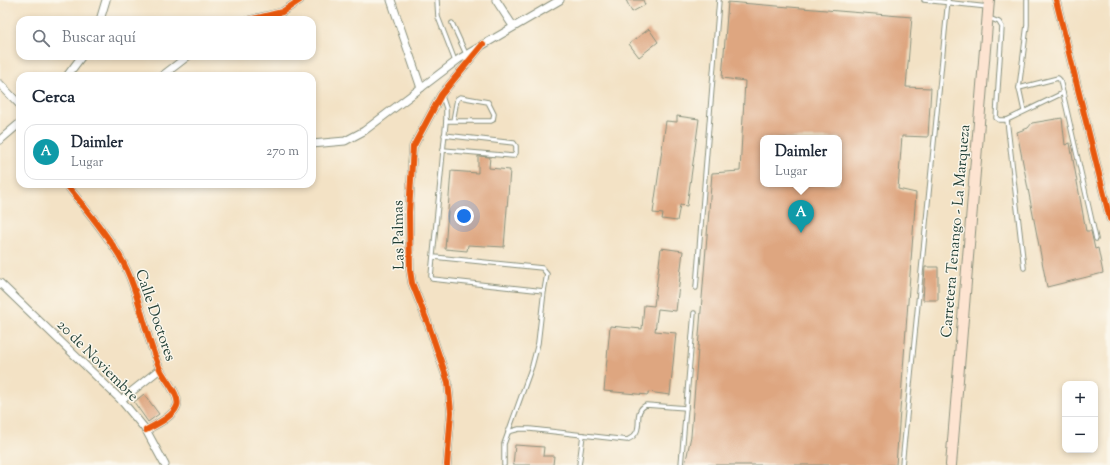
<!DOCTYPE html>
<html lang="es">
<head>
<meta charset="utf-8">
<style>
  body { margin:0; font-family:"Sorts Mill Goudy",serif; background:#f2f2f3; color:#1f2937 }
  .controls { position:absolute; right:12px; bottom:12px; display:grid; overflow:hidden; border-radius:8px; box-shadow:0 2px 6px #0003 }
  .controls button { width:36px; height:36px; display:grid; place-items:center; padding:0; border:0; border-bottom:1px solid #e0e1e3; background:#fff; color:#1f2937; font:20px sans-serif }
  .you { position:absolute; left:464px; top:216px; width:14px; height:14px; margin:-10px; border:3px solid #fff; border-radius:50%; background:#1a73e8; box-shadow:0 0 0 6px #1a73e833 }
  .badge { display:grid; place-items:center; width:26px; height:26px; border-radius:50%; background:#1a73e8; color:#fff; font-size:13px; font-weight:700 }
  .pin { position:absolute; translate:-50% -33px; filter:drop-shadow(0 1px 2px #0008) }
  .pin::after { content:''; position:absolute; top:21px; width:14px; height:12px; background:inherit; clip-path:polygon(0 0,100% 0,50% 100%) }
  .popup { position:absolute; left:760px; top:135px; width:82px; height:52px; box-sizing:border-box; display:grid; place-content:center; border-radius:8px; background:#fff; filter:drop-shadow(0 1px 3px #0005); font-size:13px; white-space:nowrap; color:#747a83 }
  .popup b { font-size:15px; color:#1f2937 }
  .popup::after { content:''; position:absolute; left:50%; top:100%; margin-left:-8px; border:8px solid transparent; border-top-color:#fff }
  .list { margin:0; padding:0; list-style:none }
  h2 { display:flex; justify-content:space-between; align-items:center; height:52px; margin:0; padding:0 16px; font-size:17px }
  h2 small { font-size:13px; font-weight:400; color:#747a83 }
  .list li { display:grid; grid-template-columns:26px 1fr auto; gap:12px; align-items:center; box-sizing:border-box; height:56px; margin:0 8px 8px; padding:0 8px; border:1px solid #e0e1e3; border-radius:12px }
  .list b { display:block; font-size:15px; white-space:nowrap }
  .list p { margin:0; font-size:13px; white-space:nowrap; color:#747a83 }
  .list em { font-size:13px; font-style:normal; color:#747a83 }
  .icon { flex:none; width:22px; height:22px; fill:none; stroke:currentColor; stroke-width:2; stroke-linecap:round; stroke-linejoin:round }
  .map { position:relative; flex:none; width:1110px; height:465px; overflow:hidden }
  .search { position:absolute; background:#fff; box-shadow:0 2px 6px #0003; left:16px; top:16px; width:300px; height:44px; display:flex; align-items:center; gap:10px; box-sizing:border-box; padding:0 14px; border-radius:12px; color:#747a83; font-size:15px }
  .panel { position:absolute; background:#fff; box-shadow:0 2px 6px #0003; left:16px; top:72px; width:300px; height:116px; border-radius:12px }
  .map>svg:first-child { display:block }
</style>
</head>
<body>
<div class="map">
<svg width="1110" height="465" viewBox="0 0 1110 465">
  <rect width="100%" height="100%" fill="#fbf7ec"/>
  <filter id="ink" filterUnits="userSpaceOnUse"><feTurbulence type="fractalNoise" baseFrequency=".025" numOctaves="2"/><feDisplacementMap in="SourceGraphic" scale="8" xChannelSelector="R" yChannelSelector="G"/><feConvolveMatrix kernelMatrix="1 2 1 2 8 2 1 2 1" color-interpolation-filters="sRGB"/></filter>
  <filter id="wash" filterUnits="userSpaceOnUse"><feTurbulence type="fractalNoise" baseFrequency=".012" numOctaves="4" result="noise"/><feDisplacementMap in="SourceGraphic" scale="16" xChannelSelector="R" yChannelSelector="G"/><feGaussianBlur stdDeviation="0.9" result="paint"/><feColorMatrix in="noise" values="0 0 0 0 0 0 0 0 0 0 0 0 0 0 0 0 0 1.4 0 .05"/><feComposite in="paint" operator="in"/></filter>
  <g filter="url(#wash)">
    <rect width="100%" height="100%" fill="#f3e2c5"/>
    <g id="blocks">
      <g fill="#dea680" fill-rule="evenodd">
        <polygon points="626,0 643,0 645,5 632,12"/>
        <path d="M728,2L912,17L906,87L931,88L928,137L902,136L898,189L916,193L896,465H685L691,436L712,173L740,171L745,81L722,78ZM763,138H839V184H763Z"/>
        <polygon points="649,29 658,42 639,57 629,44"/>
        <polygon points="677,116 699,119 687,206 680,205 677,221 662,219 663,214 653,213 666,121 677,122"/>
        <polygon points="1062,118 1065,145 1070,143 1086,231 1091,231 1095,249 1098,248 1103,273 1047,287 1017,132 1028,128 1032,123"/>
        <polygon points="478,156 490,157 489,168 510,170 504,247 468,245 467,251 445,249 451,171 478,173"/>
        <polygon points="661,248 683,251 676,311 658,309 655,331 676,333 670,395 648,392 648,395 604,391 610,326 642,329 644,305 654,306"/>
        <polygon points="925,267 938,267 938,300 923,300"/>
        <polygon points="144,394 159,414 148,422 134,402"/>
        <polygon points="515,445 544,447 543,456 554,456 553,465 513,465"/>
      </g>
    </g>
  </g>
  <g filter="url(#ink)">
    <use href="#blocks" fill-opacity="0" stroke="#89907c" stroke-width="1"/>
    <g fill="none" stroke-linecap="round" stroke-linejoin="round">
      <defs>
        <g id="lane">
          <polyline points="437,0 438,17 455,61"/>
          <polyline points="924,0 988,7"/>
          <polyline points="989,18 999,22 1002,27 996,118 999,120 1007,120 1063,93 1060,80 1058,78 1019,88"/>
          <polyline points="452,23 466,54"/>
          <polyline points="1063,93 1096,239"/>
          <polyline points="1024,111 1019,88 1027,25 1027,0"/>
          <polyline points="1007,120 1024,268"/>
          <polyline points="446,121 491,121 493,120 494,114 488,102 460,97 457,99 453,121"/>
          <polyline points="443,150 513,156 516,153 516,146 514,143 444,135"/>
          <polyline points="434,257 542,268 547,274 544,291 432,279 431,276 446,121 446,108 442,96"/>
          <polyline points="696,288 719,0"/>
          <path d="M508,432L519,429H530L627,440C648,431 630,413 646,405L686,408"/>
          <polyline points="504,465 504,444 532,366 538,343 544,291"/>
          <polyline points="579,465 583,435"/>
          <polyline points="681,465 694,313"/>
          <polyline points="902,465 948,0"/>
        </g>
        <g id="street">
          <polyline points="391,0 421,88"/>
          <polyline points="496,0 513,26"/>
          <polyline points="1056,0 1110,219"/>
          <polyline points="100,20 106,0"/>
          <polyline points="249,20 282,12 300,0"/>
          <polyline points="67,76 82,56"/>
          <polyline points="162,76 188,56"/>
          <polyline points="0,84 20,105"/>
          <polyline points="0,140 20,123"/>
          <polyline points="312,144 345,141 364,131 459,59 560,0"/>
          <path d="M66,184C84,207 104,230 119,255C140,290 143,331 160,369C164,378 181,396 177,406C173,417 155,425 146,430"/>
          <polyline points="0,283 121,400 146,430 165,465"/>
          <polyline points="121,400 160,369"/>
          <polyline points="447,465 451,412 448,382 429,326 412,283 410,270 409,212 413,147 441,95 483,44"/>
        </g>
        <polyline id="secondary" points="951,465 989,0"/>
      </defs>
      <use href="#lane" stroke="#89907c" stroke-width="5.5"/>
      <use href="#street" stroke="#89907c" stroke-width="9"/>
      <use href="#secondary" stroke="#89907c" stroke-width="12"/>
      <use href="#lane" stroke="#fff" stroke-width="3.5"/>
      <use href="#street" stroke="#fff" stroke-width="7"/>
      <use href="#secondary" stroke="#fde4d1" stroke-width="10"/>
      <defs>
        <g id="cycleway">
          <polyline points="1056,0 1110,219"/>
          <polyline points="249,20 282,12 300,0"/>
          <path d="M66,184C84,207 104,230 119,255C140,290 143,331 160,369C164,378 181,396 177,406C173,417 155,425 146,430"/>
          <polyline points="447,465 451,412 448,382 429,326 412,283 410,270 409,212 413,147 441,95 483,44"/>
        </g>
      </defs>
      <use href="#cycleway" stroke="#fbf7ec" stroke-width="8"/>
      <use href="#cycleway" stroke="#e8590c" stroke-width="6"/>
    </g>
  </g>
  <g text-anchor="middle" stroke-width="3" stroke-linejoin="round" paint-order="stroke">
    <g font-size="15" fill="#1f3d34" stroke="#fbf7ec">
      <text transform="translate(955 231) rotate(-85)" y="5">Carretera Tenango - La Marqueza</text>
      <text transform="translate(398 235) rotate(-91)" y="5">Las Palmas</text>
      <text transform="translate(156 315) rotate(71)" y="5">Calle Doctores</text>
      <text transform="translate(98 360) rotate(45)" y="5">20 de Noviembre</text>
    </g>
  </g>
</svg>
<div class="controls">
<button>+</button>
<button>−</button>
</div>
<div class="you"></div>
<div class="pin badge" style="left:801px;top:233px;background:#0f9aa8">A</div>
<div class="popup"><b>Daimler</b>Lugar</div>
<div class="search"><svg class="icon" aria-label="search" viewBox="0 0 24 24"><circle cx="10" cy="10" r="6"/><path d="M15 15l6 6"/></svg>Buscar aquí</div>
<section class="panel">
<h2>Cerca<small></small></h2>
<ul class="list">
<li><span class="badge" style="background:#0f9aa8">A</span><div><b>Daimler</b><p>Lugar</p></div><em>270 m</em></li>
</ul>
</section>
</div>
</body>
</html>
